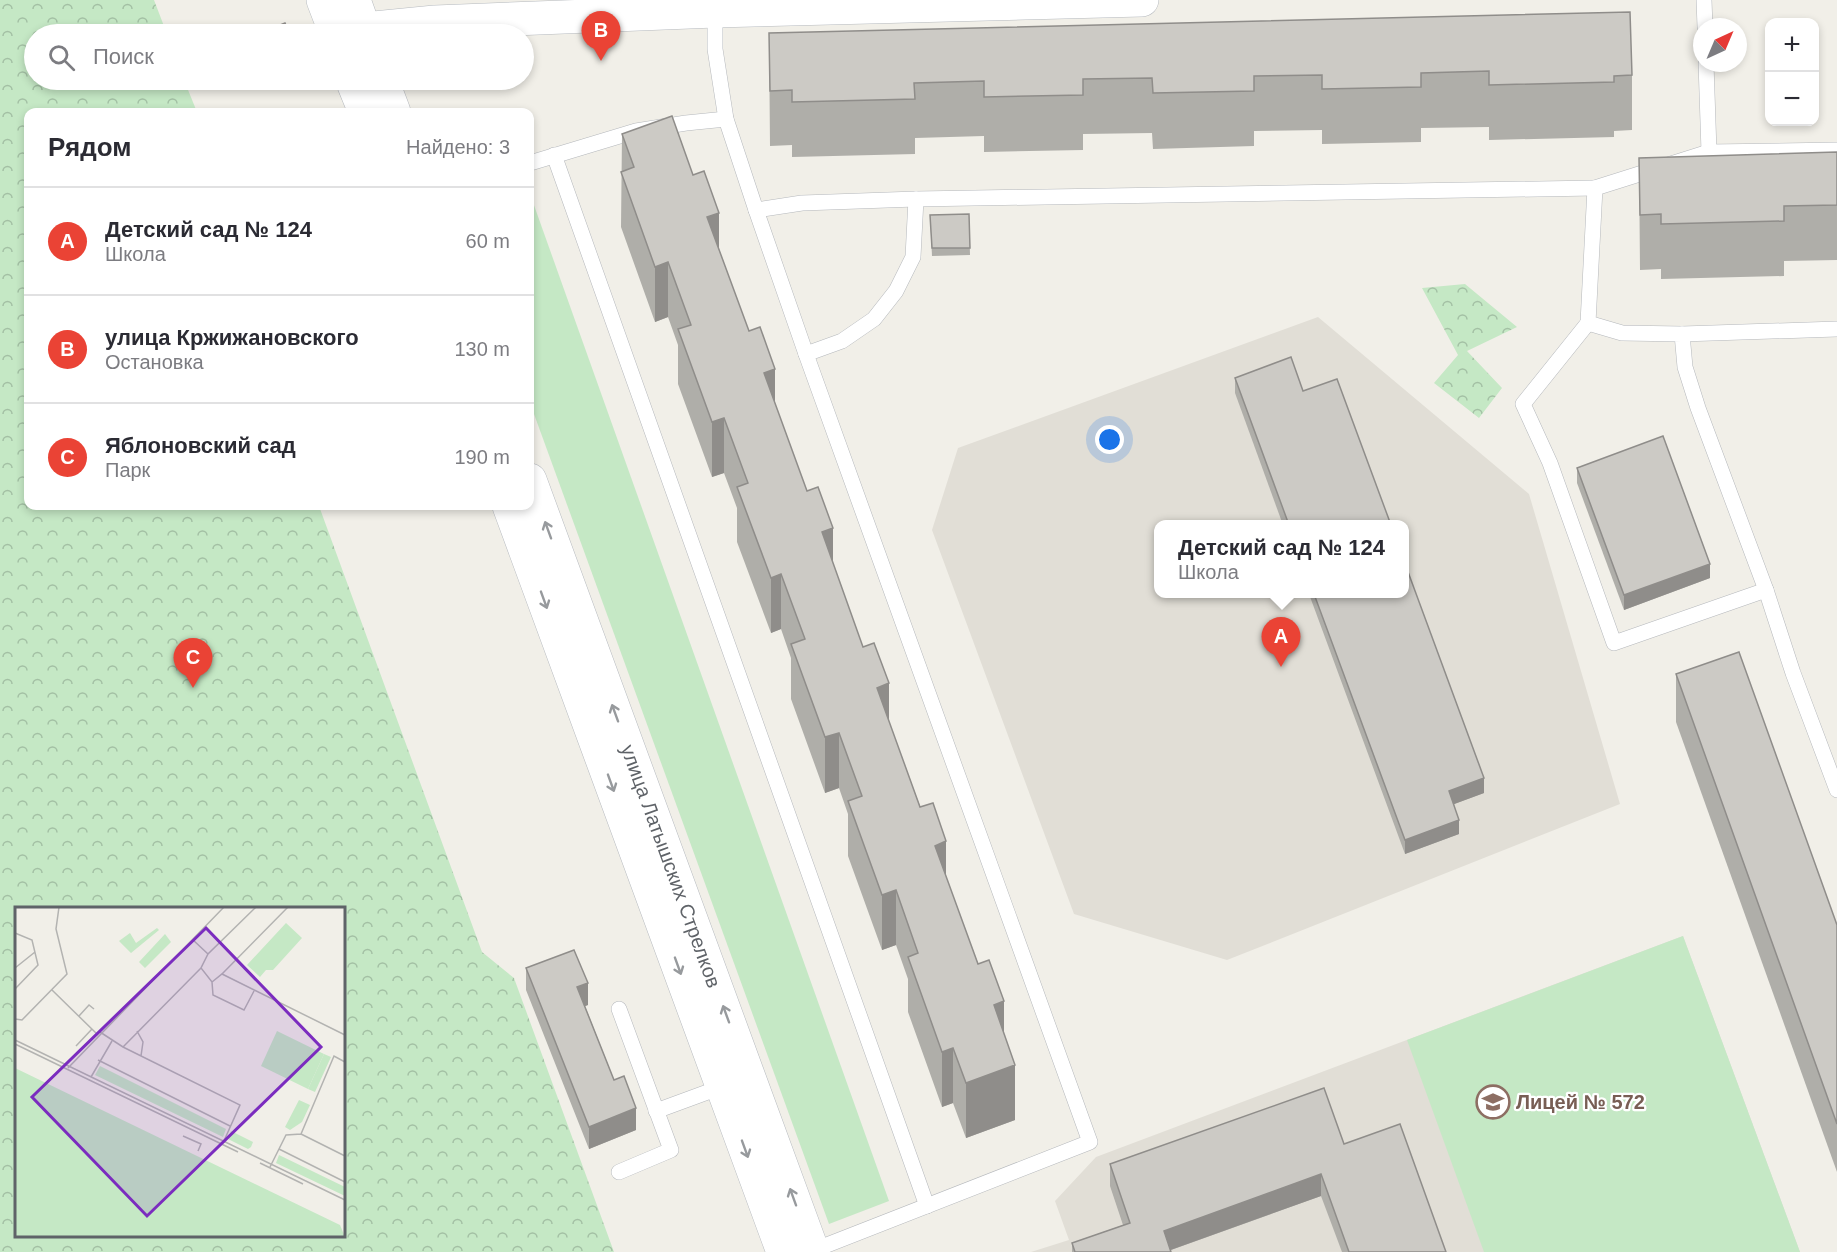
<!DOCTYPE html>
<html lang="ru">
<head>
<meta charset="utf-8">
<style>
  body { margin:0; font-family:Arial,sans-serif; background:#f7f7f7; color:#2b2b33 }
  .controls { position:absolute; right:18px; top:18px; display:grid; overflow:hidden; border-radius:12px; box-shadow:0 3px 9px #0003 }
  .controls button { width:54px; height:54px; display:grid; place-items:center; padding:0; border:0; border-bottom:2px solid #e1e1e2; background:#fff; color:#2b2b33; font:30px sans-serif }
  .compass { position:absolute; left:1693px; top:18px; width:54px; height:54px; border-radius:50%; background:#fff; box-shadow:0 3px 9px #0003; rotate:44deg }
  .you { position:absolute; left:1110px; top:440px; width:21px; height:21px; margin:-15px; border:4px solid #fff; border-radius:50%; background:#1a73e8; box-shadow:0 0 0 9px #1a73e833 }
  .badge { display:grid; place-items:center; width:39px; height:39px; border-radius:50%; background:#ea4335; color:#fff; font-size:20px; font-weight:700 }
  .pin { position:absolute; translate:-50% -50px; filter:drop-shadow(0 2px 3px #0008) }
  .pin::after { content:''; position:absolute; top:32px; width:21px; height:18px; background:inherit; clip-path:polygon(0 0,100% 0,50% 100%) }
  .popup { position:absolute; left:1154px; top:520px; width:255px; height:78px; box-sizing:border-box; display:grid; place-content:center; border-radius:12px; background:#fff; filter:drop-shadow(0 2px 4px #0005); font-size:20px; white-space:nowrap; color:#7c7c81 }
  .popup b { font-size:22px; color:#2b2b33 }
  .popup::after { content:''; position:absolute; left:50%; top:100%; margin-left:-12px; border:12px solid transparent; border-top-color:#fff }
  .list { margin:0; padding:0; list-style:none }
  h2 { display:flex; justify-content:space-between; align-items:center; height:78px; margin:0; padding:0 24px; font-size:26px }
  h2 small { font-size:20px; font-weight:400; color:#7c7c81 }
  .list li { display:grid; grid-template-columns:39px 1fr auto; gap:18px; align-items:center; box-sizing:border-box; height:108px; padding:0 24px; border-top:2px solid #e1e1e2 }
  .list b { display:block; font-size:22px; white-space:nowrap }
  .list p { margin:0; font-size:20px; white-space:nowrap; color:#7c7c81 }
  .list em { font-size:20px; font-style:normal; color:#7c7c81 }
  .icon { flex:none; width:33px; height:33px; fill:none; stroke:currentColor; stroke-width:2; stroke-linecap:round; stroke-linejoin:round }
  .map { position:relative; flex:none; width:1837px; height:1252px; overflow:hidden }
  .search { position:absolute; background:#fff; box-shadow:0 3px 9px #0003; left:24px; top:24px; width:510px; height:66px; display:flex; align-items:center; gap:15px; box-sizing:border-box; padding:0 21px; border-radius:33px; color:#7c7c81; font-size:22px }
  .panel { position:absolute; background:#fff; box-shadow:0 3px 9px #0003; left:24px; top:108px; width:510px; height:402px; border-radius:12px }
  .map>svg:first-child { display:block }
</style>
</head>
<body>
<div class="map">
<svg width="1837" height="1252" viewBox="0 0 1837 1252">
  <defs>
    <pattern id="park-crowns" width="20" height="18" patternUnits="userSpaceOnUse" patternTransform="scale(1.5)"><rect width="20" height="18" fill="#c5e8c5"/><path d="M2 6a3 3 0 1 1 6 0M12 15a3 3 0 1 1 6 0" fill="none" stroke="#a3c0a4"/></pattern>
  </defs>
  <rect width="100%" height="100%" fill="#f1efe8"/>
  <g fill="#e1ded6" fill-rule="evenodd">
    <path d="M1318,317L1529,494L1620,804L1227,960L1074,914L932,530L958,448ZM1158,524H1404V594H1158Z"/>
    <polygon points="1683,936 1800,1252 1031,1252 1069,1240 1055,1201 1096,1157"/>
  </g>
  <g fill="#c5e8c5">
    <polygon points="530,194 889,1201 829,1224 530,403"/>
    <polygon points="1683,936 1800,1252 1484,1252 1407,1040"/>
  </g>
  <g fill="url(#park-crowns)" fill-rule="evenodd">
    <path d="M0,0H154L167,34H34V80H184L197,112H28V506H319L482,952L514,978L614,1252H0ZM16,908H344V1236H16Z"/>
    <polygon points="1465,284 1517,327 1467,351 1502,388 1479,418 1434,383 1458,355 1422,288"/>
  </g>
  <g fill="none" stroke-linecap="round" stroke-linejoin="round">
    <defs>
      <g id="lane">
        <polyline points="1704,0 1705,27"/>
        <polyline points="715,11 715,49 726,119 756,210 806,354 1090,1142 809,1252"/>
        <polyline points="1706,63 1709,152"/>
        <polyline points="1837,150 1709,152 1595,188 1588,323 1622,333 1682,334 1685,367 1698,408 1766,590 1793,673 1837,790"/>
        <polyline points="554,155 927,1206"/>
        <polyline points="530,163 636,131 686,123 726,119"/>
        <polyline points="756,210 802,203 916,199 1595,188"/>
        <polyline points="1588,323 1523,404 1550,463 1614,643 1766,590"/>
        <polyline points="1682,334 1837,329"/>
        <polyline points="806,354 842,341 874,319 896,291 913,257 916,199"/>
        <polyline points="619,1009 671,1150 619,1172"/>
        <polyline points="656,1111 724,1086"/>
      </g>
      <g id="secondary">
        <polyline points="323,0 336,34"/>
        <polyline points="354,0 366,34"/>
        <polyline points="351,34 364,29 435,22 715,11 1142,0"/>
        <polyline points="352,80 365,112"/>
        <polyline points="382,80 394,112"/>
        <polyline points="530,480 813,1252"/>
        <polyline points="509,506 783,1252"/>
      </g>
    </defs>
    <use href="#lane" stroke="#b5b8bc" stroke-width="16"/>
    <use href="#secondary" stroke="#b6babf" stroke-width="34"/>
    <use href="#lane" stroke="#fff" stroke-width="15"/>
    <use href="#secondary" stroke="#fff" stroke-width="33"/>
  </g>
  <g fill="#afaea9">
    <polygon points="769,33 1632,75 1632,130 1614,131 1614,137 1489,140 1489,127 1421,128 1421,142 1322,144 1322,130 1254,131 1254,146 1153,149 1152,133 1083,134 1083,150 984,152 984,136 915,138 915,154 792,157 792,145 770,146"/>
    <polygon points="622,134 719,249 889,722 1004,1034 1015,1120 966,1138 953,1103 942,1107 908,1012 908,979 896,945 882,950 848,856 848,814 839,788 825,793 791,699 791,658 781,629 771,633 737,542 737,508 724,473 712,477 678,384 678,345 668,317 655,322 621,227"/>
    <polygon points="1837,152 1837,260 1784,261 1784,276 1661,279 1661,269 1640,270 1639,158"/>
    <polygon points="969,214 970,255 932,256 930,215"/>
    <polygon points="1235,378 1303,391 1391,525 1283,525 1235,393"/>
    <polygon points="1577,468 1710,578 1624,610 1577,483"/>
    <polygon points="1309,594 1404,594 1484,793 1454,804 1459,834 1405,854"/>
    <polygon points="1676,674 1837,925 1837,1172 1676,722"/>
    <polygon points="526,968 588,1005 585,1006 614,1080 636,1130 589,1149 526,990"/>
    <polygon points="1344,1144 1446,1252 1342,1252 1321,1196 1171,1250 1171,1252 1072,1252 1072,1243 1123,1225 1110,1186 1110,1164"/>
  </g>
  <g fill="#8f8d8a">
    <polygon points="719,213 719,268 707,217"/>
    <polygon points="668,262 668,317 655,322 655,267"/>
    <polygon points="775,369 775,424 764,373"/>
    <polygon points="724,418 724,473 712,477 712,422"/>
    <polygon points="833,528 833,583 822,532"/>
    <polygon points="1710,564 1710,578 1624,610 1624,595"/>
    <polygon points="781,574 781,629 771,633 771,578"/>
    <polygon points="889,683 889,738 877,688"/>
    <polygon points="839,733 839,788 825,793 825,737"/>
    <polygon points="1484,778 1484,793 1449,806 1449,791"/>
    <polygon points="1459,820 1459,834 1405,854 1405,840"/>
    <polygon points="946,841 946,896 935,846"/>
    <polygon points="896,890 896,945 882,950 882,895"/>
    <polygon points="588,983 588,1005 577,1009 577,987"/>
    <polygon points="1004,1001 1004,1056 994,1005"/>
    <polygon points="953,1048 953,1103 942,1107 942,1052"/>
    <polygon points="1015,1065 1015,1120 966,1138 966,1083"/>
    <polygon points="636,1108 636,1130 589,1149 589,1127"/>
    <polygon points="1321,1174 1321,1196 1165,1252 1164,1231"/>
  </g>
  <g fill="#cccac5" stroke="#8f8d8a" stroke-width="1.5">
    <polygon points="1630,12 1632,75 1614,76 1614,82 1489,85 1489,71 1421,73 1421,87 1322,89 1322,75 1254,76 1254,91 1153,93 1152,78 1083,79 1083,95 984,97 984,81 914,83 915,99 792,102 792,90 770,91 769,33"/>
    <polygon points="285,23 290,34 276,34 273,28"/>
    <polygon points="672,116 693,175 704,171 719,213 707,217 749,331 760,327 775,369 764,373 807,491 818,487 833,528 822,532 863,647 874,643 889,683 877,688 920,807 933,803 946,841 935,846 978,964 989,960 1004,1001 994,1005 1015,1065 966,1083 953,1048 942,1052 908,957 918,953 896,890 882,895 848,801 862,796 839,733 825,737 791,644 805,639 781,574 771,578 737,487 748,483 724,418 712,422 678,329 691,325 668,262 655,267 621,172 634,167 622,134"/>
    <polygon points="1837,152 1837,205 1784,206 1784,221 1661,224 1661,214 1640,215 1639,158"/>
    <polygon points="969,214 970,248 932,248 930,215"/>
    <polygon points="1291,357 1303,391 1337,379 1391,525 1289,525 1235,378"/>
    <polygon points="1663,436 1710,564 1624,595 1577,468"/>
    <polygon points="1404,561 1484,778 1449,791 1459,820 1405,840 1314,594 1404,594"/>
    <polygon points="1739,652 1837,925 1837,1124 1676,674"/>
    <polygon points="574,950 588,983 577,987 614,1080 624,1076 636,1108 589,1127 526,968"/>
    <polygon points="1324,1088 1344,1144 1400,1124 1446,1252 1349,1252 1321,1174 1164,1231 1171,1252 1075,1252 1072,1243 1130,1223 1110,1164"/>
  </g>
  <defs><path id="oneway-shaft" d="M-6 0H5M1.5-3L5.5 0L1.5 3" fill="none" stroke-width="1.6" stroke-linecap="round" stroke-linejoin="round" transform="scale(1.5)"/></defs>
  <g stroke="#979a9d">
    <use href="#oneway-shaft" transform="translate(548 530) rotate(-110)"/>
    <use href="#oneway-shaft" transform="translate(544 600) rotate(70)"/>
    <use href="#oneway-shaft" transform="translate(615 713) rotate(-110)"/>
    <use href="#oneway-shaft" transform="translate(611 783) rotate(70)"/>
    <use href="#oneway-shaft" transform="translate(678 966) rotate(70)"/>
    <use href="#oneway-shaft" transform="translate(726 1014) rotate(-110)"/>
    <use href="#oneway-shaft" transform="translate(745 1149) rotate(70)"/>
    <use href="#oneway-shaft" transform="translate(793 1197) rotate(-110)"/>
  </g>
  <defs>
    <symbol id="school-ring" viewBox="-11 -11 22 22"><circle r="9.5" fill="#fff" stroke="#8d6e63" stroke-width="1.5"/><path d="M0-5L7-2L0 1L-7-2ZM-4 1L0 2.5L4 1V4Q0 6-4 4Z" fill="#8d6e63"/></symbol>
  </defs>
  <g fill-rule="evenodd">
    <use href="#school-ring" x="1474" y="1083" width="38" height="38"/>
  </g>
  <g text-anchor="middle" stroke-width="4.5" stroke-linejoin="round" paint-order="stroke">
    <g font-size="20" fill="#5f6368" stroke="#fff">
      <text transform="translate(671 866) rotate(70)" y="7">улица Латышских Стрелков</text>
    </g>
    <g font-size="20" font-weight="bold" fill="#785e54" stroke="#fff" text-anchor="start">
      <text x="1516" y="1109">Лицей № 572</text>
    </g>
  </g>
  <g transform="translate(15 907)">
    <rect width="330" height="330" fill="#f1efe8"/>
    <path d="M271,16L287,31L258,63H251L245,70L232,58ZM262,124L309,147L293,182L246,159ZM85,159L211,222L208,230L80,168ZM216,224L238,235L236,240L233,242L213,232ZM264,248L330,280V289L261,256Z" fill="#c5e8c5"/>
    <path d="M142,21L144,23L116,46L104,34L115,26L121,36ZM150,27L156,35L130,61L124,55Z" fill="#c5e8c5"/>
    <path d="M309,147L316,150L300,185L293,182ZM0,161L325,318L330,330H0ZM284,193L295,198L287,215L275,223L270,220Z" fill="#c5e8c5"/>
    <path fill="none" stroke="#b3b3b1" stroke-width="1.5" d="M241,0L193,47L186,61L197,75L207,67L330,128M0,26L17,33L23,58L0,82M177,32L193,47M0,61L20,45M207,67L273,0M197,75L198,88L229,103L239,84M37,83L83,128M64,109L74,98L79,102M0,112L7,113L52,67L41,22L44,0M122,124L128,135L126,149M85,125L108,140L225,198L208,236M0,133L330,293M0,137L223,245M61,139L77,122M108,140L186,61M83,153L215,219M53,161L209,0M76,170L97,134M286,227L330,249M168,229L186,237L183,244M264,242L330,275M245,256L288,277M255,260L271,228L286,227L319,149L330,155"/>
    <path fill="#7b2cbf" fill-opacity="0.15" stroke="#7b2cbf" stroke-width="3" d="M191,21L306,140L132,309L17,190Z"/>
    <rect width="330" height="330" fill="none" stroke="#5f6368" stroke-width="3"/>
  </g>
</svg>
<div class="controls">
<button>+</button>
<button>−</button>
</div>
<svg class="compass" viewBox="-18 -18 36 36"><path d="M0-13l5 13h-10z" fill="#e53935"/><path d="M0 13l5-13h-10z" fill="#7c7c81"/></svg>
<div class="you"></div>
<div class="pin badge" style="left:1281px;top:667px">A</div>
<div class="popup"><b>Детский сад № 124</b>Школа</div>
<div class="pin badge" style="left:601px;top:61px">B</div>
<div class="pin badge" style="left:193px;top:688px">C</div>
<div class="search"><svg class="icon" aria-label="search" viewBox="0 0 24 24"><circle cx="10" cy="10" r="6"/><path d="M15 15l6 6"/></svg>Поиск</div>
<section class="panel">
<h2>Рядом<small>Найдено: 3</small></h2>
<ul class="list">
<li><span class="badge">A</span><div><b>Детский сад № 124</b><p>Школа</p></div><em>60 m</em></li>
<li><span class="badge">B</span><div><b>улица Кржижановского</b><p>Остановка</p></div><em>130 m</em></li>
<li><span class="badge">C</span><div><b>Яблоновский сад</b><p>Парк</p></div><em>190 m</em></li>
</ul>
</section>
</div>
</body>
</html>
